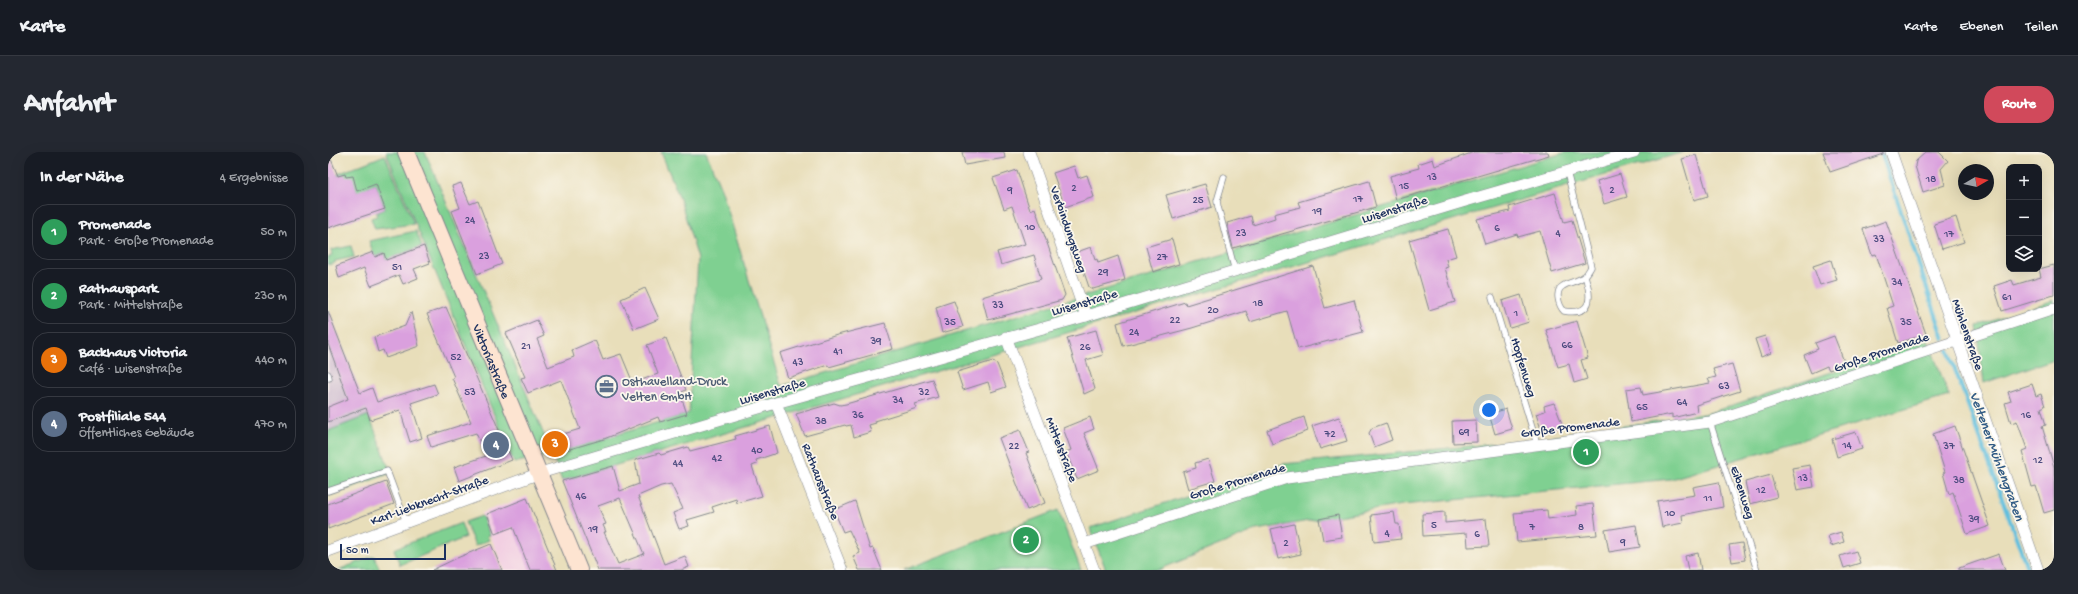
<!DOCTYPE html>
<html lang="de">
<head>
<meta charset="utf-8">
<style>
  body { margin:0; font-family:"Gochi Hand",sans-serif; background:#242831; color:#f1f3f6 }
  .controls { position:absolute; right:12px; top:12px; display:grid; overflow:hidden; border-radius:8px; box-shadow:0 4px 16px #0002 }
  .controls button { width:36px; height:36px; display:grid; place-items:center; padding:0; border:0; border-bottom:1px solid #363941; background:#171b24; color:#f1f3f6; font:20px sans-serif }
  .compass { position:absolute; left:1630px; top:12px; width:36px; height:36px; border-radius:50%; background:#171b24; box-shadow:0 4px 16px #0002; rotate:81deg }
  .scale { position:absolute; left:12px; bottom:10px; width:106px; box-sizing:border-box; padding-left:4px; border:2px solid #1b2f5e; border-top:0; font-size:11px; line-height:14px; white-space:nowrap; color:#1b2f5e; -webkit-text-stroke:3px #fbf7ec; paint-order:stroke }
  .you { position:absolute; left:1161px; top:258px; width:14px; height:14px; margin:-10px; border:3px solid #fff; border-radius:50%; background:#1a73e8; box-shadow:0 0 0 6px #1a73e833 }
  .badge { display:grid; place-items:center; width:26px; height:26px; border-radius:50%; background:#d1495b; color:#fff; font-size:13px; font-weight:700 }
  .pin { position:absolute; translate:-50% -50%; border:2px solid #fff; box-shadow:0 1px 4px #0006 }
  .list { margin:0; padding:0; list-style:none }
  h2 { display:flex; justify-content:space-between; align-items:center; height:52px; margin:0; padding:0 16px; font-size:17px }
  h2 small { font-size:13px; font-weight:400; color:#9ea1a6 }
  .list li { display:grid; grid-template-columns:26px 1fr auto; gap:12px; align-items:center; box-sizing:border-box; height:56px; margin:0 8px 8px; padding:0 8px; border:1px solid #363941; border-radius:16px }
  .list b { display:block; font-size:15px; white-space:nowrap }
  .list p { margin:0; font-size:13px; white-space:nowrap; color:#9ea1a6 }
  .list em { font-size:13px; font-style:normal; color:#9ea1a6 }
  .icon { flex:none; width:22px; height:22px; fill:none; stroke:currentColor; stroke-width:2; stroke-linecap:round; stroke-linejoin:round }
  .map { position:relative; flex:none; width:1726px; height:418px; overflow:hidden; border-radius:16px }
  header { display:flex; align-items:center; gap:24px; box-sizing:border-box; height:56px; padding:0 20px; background:#171b24; border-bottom:1px solid #363941 }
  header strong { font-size:19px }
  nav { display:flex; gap:22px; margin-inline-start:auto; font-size:14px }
  .intro { display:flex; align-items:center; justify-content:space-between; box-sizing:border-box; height:96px; padding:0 24px }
  h1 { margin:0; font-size:28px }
  .button { padding:10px 18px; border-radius:16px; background:#d1495b; color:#fff; font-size:14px; font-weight:700 }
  main { display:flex; gap:24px; padding:0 24px }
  aside { flex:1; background:#171b24; border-radius:16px; box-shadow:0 4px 16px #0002 }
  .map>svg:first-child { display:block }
</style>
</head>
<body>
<header>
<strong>Karte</strong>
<nav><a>Karte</a><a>Ebenen</a><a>Teilen</a></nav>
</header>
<div class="intro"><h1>Anfahrt</h1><a class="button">Route</a></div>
<main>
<aside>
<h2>In der Nähe<small>4 Ergebnisse</small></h2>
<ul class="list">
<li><span class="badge" style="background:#2e9e5b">1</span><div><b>Promenade</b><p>Park · Große Promenade</p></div><em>50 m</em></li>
<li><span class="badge" style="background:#2e9e5b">2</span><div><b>Rathauspark</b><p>Park · Mittelstraße</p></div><em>230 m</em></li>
<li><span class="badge" style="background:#e8710a">3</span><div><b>Backhaus Victoria</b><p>Café · Luisenstraße</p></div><em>440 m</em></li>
<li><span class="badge" style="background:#5c6f8a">4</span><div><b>Postfiliale 544</b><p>Öffentliches Gebäude</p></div><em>470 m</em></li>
</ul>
</aside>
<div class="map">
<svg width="1726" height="418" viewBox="0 0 1726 418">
  <rect width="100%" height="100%" fill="#fbf7ec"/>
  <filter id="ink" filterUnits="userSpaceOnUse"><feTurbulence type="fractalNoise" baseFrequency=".025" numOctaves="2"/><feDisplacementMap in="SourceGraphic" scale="8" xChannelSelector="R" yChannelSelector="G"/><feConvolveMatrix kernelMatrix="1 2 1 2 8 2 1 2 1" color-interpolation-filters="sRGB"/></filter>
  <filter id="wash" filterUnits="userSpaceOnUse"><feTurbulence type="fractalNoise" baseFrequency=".012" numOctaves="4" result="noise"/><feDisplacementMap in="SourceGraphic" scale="16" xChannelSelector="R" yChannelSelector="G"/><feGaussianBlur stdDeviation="0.9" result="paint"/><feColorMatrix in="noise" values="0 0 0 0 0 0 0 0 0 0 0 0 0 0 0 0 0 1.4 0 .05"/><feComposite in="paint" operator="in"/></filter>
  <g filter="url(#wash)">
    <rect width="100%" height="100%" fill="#e8deba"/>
    <polygon fill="#f2cfe2" points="199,344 229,418 176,418 153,361"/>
    <polygon fill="#cfbdd0" points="0,156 41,263 0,279"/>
    <g fill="#7fd091" stroke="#4d8078">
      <polygon points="58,0 97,0 224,302 361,261 370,107 352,47 333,0 378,0 394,39 453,234 1239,0 1356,0 234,329 224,302 186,311"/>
      <polygon points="57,3 86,72 47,77 43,66 49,64 48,61 57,57 48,32 38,36 33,49 28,36 11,27 10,22"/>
      <polygon points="88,79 94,94 58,108 56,101 47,105 41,89"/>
      <polygon points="23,94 26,105 7,109 7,111 0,113 0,105 4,104 3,98"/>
      <polygon points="1726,148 1726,207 1656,231 1649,174"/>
      <polygon points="1600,188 1621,244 1343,327 1074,353 928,378 830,418 778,418 762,376 955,312 1205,288 1381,261"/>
      <polygon points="41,263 63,321 0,344 0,279"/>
      <polygon points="730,358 753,418 576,418"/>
      <polygon points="154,364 162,383 159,384 161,388 147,394 137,370"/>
      <polygon points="133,371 138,385 72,413 66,397"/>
      <polygon points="46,404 52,418 10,418"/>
    </g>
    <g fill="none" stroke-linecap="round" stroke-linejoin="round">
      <g stroke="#60bfde" stroke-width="4">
        <polyline points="1553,0 1616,187"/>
        <polyline points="1620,198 1700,418"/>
      </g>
    </g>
    <g id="blocks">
      <g fill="#daa0de" fill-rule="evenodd">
        <polygon points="0,0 10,24 17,22 18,25 25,24 29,39 48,32 57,57 0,76"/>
        <polygon points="634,0 676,0 677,6 637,13"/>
        <polygon points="1146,0 1220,0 1221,3 1068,48 1062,24 1091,16 1090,12 1105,7 1107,14"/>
        <polygon points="1495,0 1555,0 1555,2 1502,20"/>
        <polygon points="1598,0 1611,0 1620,9 1613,17 1617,33 1595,40 1587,14 1588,9"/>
        <polygon points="1368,3 1380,44 1366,48 1354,7"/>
        <polygon points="746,14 750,26 759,23 766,45 737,55 725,21"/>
        <polygon points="689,18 702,58 707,56 737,143 734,148 660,168 654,145 713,127 706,103 673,113 669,100 697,92 684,54 676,57 665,26"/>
        <polygon points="1292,22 1299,45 1276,52 1269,29"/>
        <polygon points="1041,29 1048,55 905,96 899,71 923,64 925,73 947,66 946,62 972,55 970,50"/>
        <polygon points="133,31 142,52 150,49 174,112 149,122 124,59 132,56 124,34"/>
        <polygon points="877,32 884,55 845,67 838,43"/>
        <polygon points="1227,41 1236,70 1244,68 1257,111 1224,121 1212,79 1190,85 1189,82 1157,92 1149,67 1182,59 1181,55"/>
        <polygon points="1628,65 1636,90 1614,97 1606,72"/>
        <polygon points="1558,69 1598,182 1570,191 1559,156 1565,154 1548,102 1544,103 1535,77"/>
        <polygon points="1120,77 1128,104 1118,107 1120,115 1117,116 1127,150 1101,158 1081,88"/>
        <polygon points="844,87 851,112 825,120 818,95"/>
        <polygon points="96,94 102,111 86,117 90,126 75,132 71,123 43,134 36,116 11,126 8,114 45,100 47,105 56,101 58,108"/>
        <polygon points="763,95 767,108 769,107 770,111 790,104 797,128 765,137 761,135 749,100"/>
        <polygon points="1503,108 1509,128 1492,133 1485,114"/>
        <polygon points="1726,113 1726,143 1674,159 1666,134 1684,128 1686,133 1713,125 1711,117"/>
        <polygon points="985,114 997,156 1026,148 1035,180 970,197 959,159 922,170 918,159 864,176 795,194 789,171 857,150 858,153"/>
        <polygon points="317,136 331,167 306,177 293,147"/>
        <polygon points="1193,143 1201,170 1182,176 1174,149"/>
        <polygon points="626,149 635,175 614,181 608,155"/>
        <polygon points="118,155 184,308 131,329 126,315 158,304 148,281 103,295 99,284 143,270 124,226 126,225 99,162"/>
        <polygon points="0,159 32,241 44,236 49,250 106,232 110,242 83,251 94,286 82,290 72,258 42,268 38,256 0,270 0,255 20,247 0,192"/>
        <polygon points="83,160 91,194 58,206 55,198 50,200 46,185 77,174"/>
        <polygon points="209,168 216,184 209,187 220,215 246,205 244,198 267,188 275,208 293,202 305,231 330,222 319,193 338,186 358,238 352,241 359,262 332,270 330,265 276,287 225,302 219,287 252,277 233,228 200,241 193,226 197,225 178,181"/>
        <polygon points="1249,169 1260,206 1253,208 1259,227 1246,231 1241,212 1230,215 1218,178"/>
        <polygon points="557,171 565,197 501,215 500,213 460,226 452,201 509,183"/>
        <polygon points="768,178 775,203 758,208 767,237 756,242 739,186"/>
        <polygon points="1437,184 1443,201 1433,205 1427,187"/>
        <polygon points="1506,184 1517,212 1501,218 1499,214 1483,221 1476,203 1490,197 1487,191"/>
        <polygon points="665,209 669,212 678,235 663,240 660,230 635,238 629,220"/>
        <polygon points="1404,212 1412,239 1368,253 1369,260 1344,266 1344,262 1303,270 1298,237 1313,235 1315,243 1382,231 1380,227 1388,225 1385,217"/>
        <polygon points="604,227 610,245 587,252 589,256 547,269 548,271 541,273 543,280 526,285 523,273 518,274 517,273 477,284 468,262 506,251 512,253 518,252"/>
        <polygon points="1704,232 1708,244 1713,242 1717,254 1713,256 1718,273 1714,274 1726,315 1726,358 1716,361 1708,334 1704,335 1694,299 1699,297 1689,269 1683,271 1677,251 1683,249 1680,240"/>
        <polygon points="1226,251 1235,274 1214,280 1208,262 1217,259 1216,254"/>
        <polygon points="1178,257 1184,277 1167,282 1161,262"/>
        <polygon points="762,265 766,277 756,281 771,318 749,327 738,300 743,298 735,276"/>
        <polygon points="976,265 980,279 944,292 939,278"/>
        <polygon points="1011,265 1019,289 992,297 984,274"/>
        <polygon points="1148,268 1149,290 1125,291 1124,269"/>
        <polygon points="1058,271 1064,288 1046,295 1041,281 1044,276"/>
        <path d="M442,274L449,301L428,308L429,312L424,314L434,344L409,351L408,347L384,355L386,360L359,368L361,374L351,377L345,361L355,357L343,332L333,334L310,344L336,412L357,404L361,415L353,418H270L234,329L285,314L292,339L311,332L307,308L331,301L333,303L360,295L362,299L408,287L407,284ZM292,346L316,402L290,412L276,380H278L275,373L278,372L270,354Z"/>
        <polygon points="1627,274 1662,374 1639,382 1625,340 1621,342 1615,321 1617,320 1605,282"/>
        <polygon points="692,278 701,300 698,301 717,351 699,358 671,286"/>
        <polygon points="1528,280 1534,297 1509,305 1504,287"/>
        <polygon points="880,307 887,329 860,337 855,320 868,316 867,311"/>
        <polygon points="1482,313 1486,335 1469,338 1464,316"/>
        <polygon points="1443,323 1449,345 1422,352 1417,330"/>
        <polygon points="58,330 66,352 0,377 0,352"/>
        <polygon points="1391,330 1395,355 1354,363 1355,371 1334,375 1329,349 1367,343 1365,335"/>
        <polygon points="199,346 229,418 202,418 185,375 167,382 159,362"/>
        <polygon points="527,349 542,397 545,396 554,418 531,418 525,404 532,401 521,378 515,380 506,358"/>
        <polygon points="1265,352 1269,383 1189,390 1186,361 1219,358 1220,367 1249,363 1248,354"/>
        <polygon points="1066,360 1068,372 1071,372 1073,387 1046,390 1043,363"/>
        <polygon points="1117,360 1117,371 1158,367 1161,394 1140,395 1139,381 1095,384 1094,362"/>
        <polygon points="1010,363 1014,385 995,388 991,367"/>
        <polygon points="966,372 973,402 950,407 943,377"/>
        <polygon points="1308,373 1312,395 1281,400 1277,378"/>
        <polygon points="1513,380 1516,390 1503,394 1500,384"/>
        <polygon points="1414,391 1417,408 1404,410 1401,393"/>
        <polygon points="163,392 174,418 104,418 129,406"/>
        <polygon points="1528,399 1532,411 1516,416 1512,404"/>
        <polygon points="1370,401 1373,418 1360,418 1357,404"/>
        <polygon points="1671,402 1677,418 1631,418 1631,416"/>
      </g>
    </g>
  </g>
  <g filter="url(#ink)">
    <use href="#blocks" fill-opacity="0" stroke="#82868c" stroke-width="1"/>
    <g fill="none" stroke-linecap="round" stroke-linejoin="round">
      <defs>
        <g id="lane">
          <path d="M1239,20L1263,115C1261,118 1259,123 1255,125C1249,130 1241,130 1235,134C1226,139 1231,154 1236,159C1265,164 1264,145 1257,124"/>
          <polyline points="896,25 889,49 890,55 907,119"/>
          <polyline points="1164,145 1209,292"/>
          <polyline points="0,222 1,226 0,226"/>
          <polyline points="1382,270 1429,418"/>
          <polyline points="0,339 59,319 78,370"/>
        </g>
        <g id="street">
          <polyline points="701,0 758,164"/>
          <polyline points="1563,0 1710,418"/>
          <polyline points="678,185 766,418"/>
          <polyline points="448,251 514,418"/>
          <polyline points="756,392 959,326 1382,270 1726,157"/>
          <polyline points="0,399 212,321 448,251 758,164 1134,50 1306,0"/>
        </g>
        <g id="secondary">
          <path id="s1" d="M78,0L251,418"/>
        </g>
      </defs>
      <use href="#lane" stroke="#82868c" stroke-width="7"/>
      <use href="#street" stroke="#82868c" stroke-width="12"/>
      <use href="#secondary" stroke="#82868c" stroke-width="18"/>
      <use href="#lane" stroke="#fff" stroke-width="5.5"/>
      <use href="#street" stroke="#fff" stroke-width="11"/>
      <use href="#secondary" stroke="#fde4d1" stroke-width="16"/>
    </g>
  </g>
  <defs>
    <symbol id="office-ring" viewBox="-11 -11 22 22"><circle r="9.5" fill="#fbf7ec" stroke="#5c6f8a" stroke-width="1.5"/><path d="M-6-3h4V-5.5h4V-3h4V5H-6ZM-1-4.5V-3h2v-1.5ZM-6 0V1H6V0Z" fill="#5c6f8a"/></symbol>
  </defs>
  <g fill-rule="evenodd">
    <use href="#office-ring" x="266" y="222" width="25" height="25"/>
  </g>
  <g text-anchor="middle" stroke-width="3.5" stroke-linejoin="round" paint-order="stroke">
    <g font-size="11" fill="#4b4b7e">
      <text x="1104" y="28">13</text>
      <text x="1603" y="30">18</text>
      <text x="1076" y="37">15</text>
      <text x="746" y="39">2</text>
      <text x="682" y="41">9</text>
      <text x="1284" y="41">2</text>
      <text x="1030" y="50">17</text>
      <text x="870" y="51">25</text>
      <text x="989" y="62">19</text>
      <text x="142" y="71">24</text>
      <text x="702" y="78">10</text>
      <text x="1169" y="79">6</text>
      <text x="913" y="84">23</text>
      <text x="1230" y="84">4</text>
      <text x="1621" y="85">17</text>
      <text x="1551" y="90">33</text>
      <text x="156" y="107">23</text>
      <text x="834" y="108">27</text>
      <text x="69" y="118">51</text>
      <text x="775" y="123">29</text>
      <text x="1569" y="133">34</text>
      <text x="1679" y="148">61</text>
      <text x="930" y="154">18</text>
      <text x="670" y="156">33</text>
      <text x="885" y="161">20</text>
      <text x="1188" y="164">1</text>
      <text x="847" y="171">22</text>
      <text x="622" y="173">35</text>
      <text x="1578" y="173">35</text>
      <text x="806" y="183">24</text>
      <text x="548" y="192">39</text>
      <text x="1239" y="196">66</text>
      <text x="198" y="197">21</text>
      <text x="757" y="198">26</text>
      <text x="510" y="202">41</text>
      <text x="128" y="208">52</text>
      <text x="470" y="213">43</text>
      <text x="1396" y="237">63</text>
      <text x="142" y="243">53</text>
      <text x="596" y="243">32</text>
      <text x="570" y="251">34</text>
      <text x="1354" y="253">64</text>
      <text x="1314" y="258">65</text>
      <text x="530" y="266">36</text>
      <text x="1698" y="266">16</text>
      <text x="493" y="272">38</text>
      <text x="1136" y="283">69</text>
      <text x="1002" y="285">72</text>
      <text x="1519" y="296">14</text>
      <text x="686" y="297">22</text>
      <text x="1621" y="297">37</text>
      <text x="429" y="301">40</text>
      <text x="389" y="309">42</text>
      <text x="1710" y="311">12</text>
      <text x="350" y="314">44</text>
      <text x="1475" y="329">13</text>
      <text x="1631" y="331">38</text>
      <text x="1433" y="341">12</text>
      <text x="253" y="347">46</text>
      <text x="1380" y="349">11</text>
      <text x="1342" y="364">10</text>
      <text x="1646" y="370">39</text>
      <text x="1106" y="376">5</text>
      <text x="1204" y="378">7</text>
      <text x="1253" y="378">8</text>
      <text x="265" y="380">19</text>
      <text x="1059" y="384">4</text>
      <text x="1149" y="385">6</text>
      <text x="1295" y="393">9</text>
      <text x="958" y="394">2</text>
    </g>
    <g font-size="13" fill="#1b2f5e" stroke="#fbf7ec">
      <text transform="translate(1066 56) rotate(-17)" y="5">Luisenstraße</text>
      <text transform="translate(742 77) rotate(71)" y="5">Verbindungsweg</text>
      <text transform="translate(756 149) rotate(-16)" y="5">Luisenstraße</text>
      <text transform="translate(1641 182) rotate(71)" y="5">Mühlenstraße</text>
      <text transform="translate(1553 199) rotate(-19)" y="5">Große Promenade</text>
      <text dy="5" stroke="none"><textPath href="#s1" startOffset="226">Viktoriastraße</textPath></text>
      <text transform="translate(1197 215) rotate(73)" y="5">Hopfenweg</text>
      <text transform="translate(444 238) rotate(-16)" y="5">Luisenstraße</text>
      <text transform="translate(1242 274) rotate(-7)" y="5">Große Promenade</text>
      <text transform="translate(735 297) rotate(69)" y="5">Mittelstraße</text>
      <text transform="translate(909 328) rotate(-17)" y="5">Große Promenade</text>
      <text transform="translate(494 329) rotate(68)" y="5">Rathausstraße</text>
      <text transform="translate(1416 340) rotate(72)" y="5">Eibenweg</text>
      <text transform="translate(101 347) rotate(-20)" y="5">Karl-Liebknecht-Straße</text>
    </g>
    <g font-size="13" fill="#4e5e75" stroke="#fbf7ec" text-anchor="start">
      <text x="294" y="233">Osthavelland-Druck<tspan x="294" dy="15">Velten GmbH</tspan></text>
    </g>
    <g font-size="14" font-style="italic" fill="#305a84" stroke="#fbf7ec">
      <text transform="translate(1670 304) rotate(70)" y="5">Veltener Mühlengraben</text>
    </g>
  </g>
</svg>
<div class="controls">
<button>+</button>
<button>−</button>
<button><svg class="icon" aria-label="layers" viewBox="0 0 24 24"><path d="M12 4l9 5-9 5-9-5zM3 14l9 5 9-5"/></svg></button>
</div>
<svg class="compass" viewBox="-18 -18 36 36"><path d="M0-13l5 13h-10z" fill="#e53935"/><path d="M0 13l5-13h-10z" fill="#9ea1a6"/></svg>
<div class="scale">50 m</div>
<div class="you"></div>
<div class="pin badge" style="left:1258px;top:300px;background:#2e9e5b">1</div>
<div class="pin badge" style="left:698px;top:388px;background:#2e9e5b">2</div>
<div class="pin badge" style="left:227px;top:292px;background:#e8710a">3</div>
<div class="pin badge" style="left:168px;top:293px;background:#5c6f8a">4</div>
</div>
</main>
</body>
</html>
